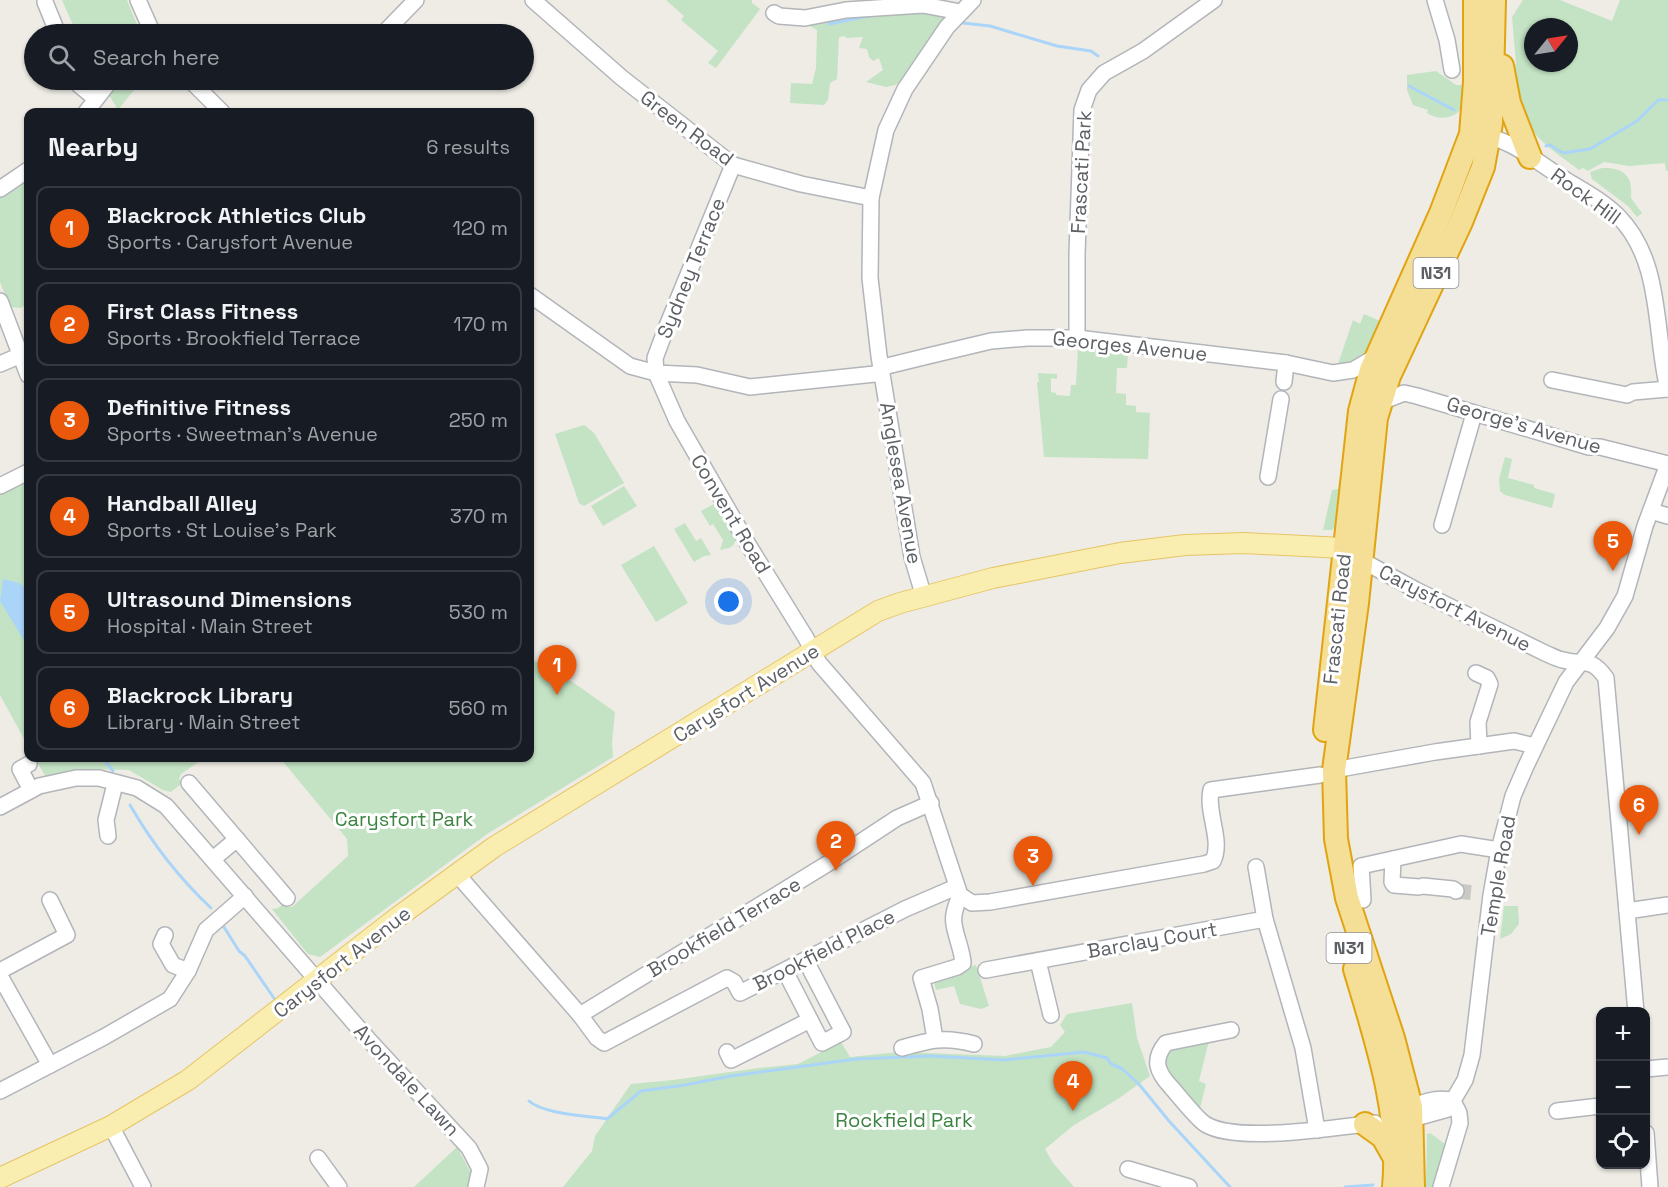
<!DOCTYPE html>
<html lang="en">
<head>
<meta charset="utf-8">
<style>
  body { margin:0; font-family:"Space Grotesk",sans-serif; background:#20242c; color:#f1f3f6 }
  .controls { position:absolute; right:18px; bottom:18px; display:grid; overflow:hidden; border-radius:12px; box-shadow:0 2px 4px #0004 }
  .controls button { width:54px; height:54px; display:grid; place-items:center; padding:0; border:0; border-bottom:2px solid #363941; background:#171b24; color:#f1f3f6; font:30px sans-serif }
  .compass { position:absolute; left:1524px; top:18px; width:54px; height:54px; border-radius:50%; background:#171b24; box-shadow:0 2px 4px #0004; rotate:60deg }
  .you { position:absolute; left:729px; top:602px; width:21px; height:21px; margin:-15px; border:4px solid #fff; border-radius:50%; background:#1a73e8; box-shadow:0 0 0 9px #1a73e833 }
  .badge { display:grid; place-items:center; width:39px; height:39px; border-radius:50%; background:#ea580c; color:#fff; font-size:20px; font-weight:700 }
  .pin { position:absolute; translate:-50% -50px; filter:drop-shadow(0 2px 3px #0008) }
  .pin::after { content:''; position:absolute; top:32px; width:21px; height:18px; background:inherit; clip-path:polygon(0 0,100% 0,50% 100%) }
  .list { margin:0; padding:0; list-style:none }
  h2 { display:flex; justify-content:space-between; align-items:center; height:78px; margin:0; padding:0 24px; font-size:26px }
  h2 small { font-size:20px; font-weight:400; color:#9ea1a6 }
  .list li { display:grid; grid-template-columns:39px 1fr auto; gap:18px; align-items:center; box-sizing:border-box; height:84px; margin:0 12px 12px; padding:0 12px; border:2px solid #363941; border-radius:12px }
  .list b { display:block; font-size:22px; white-space:nowrap }
  .list p { margin:0; font-size:20px; white-space:nowrap; color:#9ea1a6 }
  .list em { font-size:20px; font-style:normal; color:#9ea1a6 }
  .icon { flex:none; width:33px; height:33px; fill:none; stroke:currentColor; stroke-width:2; stroke-linecap:round; stroke-linejoin:round }
  .map { position:relative; flex:none; width:1668px; height:1187px; overflow:hidden }
  .search { position:absolute; background:#171b24; box-shadow:0 2px 4px #0004; left:24px; top:24px; width:510px; height:66px; display:flex; align-items:center; gap:15px; box-sizing:border-box; padding:0 21px; border-radius:33px; color:#9ea1a6; font-size:22px }
  .panel { position:absolute; background:#171b24; box-shadow:0 2px 4px #0004; left:24px; top:108px; width:510px; height:654px; border-radius:12px }
  .map>svg:first-child { display:block }
</style>
</head>
<body>
<div class="map">
<svg width="1668" height="1187" viewBox="0 0 1668 1187">
  <rect width="100%" height="100%" fill="#eeece5"/>
  <g fill="#c3e3c4" fill-rule="evenodd">
    <polygon points="62,0 127,0 137,25 146,34 77,34"/>
    <polygon points="666,0 752,0 752,3 760,9 716,68 708,63 718,51 681,20 684,16"/>
    <path d="M1523,0H1560L1612,21L1620,0H1668V171H1666L1665,163L1629,166L1604,162L1588,171L1583,168L1579,170C1555,152 1529,137 1519,105C1515,93 1514,80 1512,68L1516,64L1512,17ZM1533,27H1569V63H1533Z"/>
    <polygon points="890,11 952,13 916,58 905,78 895,85 886,87 866,82 883,70 879,58 873,61 869,57 867,49 859,48 863,37 846,38 845,36 839,37 837,79 830,83 828,100 824,105 790,103 791,83 812,84 816,68 817,30 808,25 809,22"/>
    <path d="M1436,71L1456,85H1465C1464,91 1464,100 1462,106C1457,119 1438,121 1427,113L1428,110L1413,105L1407,90V75Z"/>
    <polygon points="100,80 142,80 118,110"/>
    <path d="M1602,168C1624,167 1633,176 1631,198L1642,213L1637,217L1628,206L1592,179L1590,172Z"/>
    <polygon points="28,176 28,304 20,308 10,307 0,282 0,193"/>
    <polygon points="1364,314 1380,321 1380,325 1370,354 1356,365 1350,362 1338,364 1353,320 1360,324"/>
    <polygon points="1078,347 1128,352 1127,368 1117,368 1116,393 1126,394 1126,405 1136,406 1136,412 1150,413 1148,459 1044,457 1037,382 1039,382 1038,373 1057,374 1057,379 1051,378 1051,392 1056,393 1056,395 1070,396 1071,385 1076,385"/>
    <polygon points="584,425 594,433 624,483 584,506 579,503 555,434"/>
    <polygon points="1505,457 1512,459 1508,478 1534,485 1534,488 1555,494 1552,508 1505,495 1500,491 1499,479"/>
    <polygon points="28,478 28,746 0,695 0,491"/>
    <polygon points="1339,481 1344,482 1338,523 1332,530 1323,530 1332,490 1338,489"/>
    <polygon points="624,486 637,506 603,526 591,506"/>
    <path d="M716,503L736,537C734,549 729,548 720,550L723,540L713,524L710,526L701,511Z"/>
    <polygon points="685,523 696,541 701,538 711,555 704,556 694,562 674,529"/>
    <polygon points="654,546 688,603 656,622 621,565"/>
    <polygon points="530,658 574,683 615,712 612,742 613,757 487,834 320,957 308,954 272,909 278,908 285,902 289,907 292,907 348,856 347,839 280,758 530,758"/>
    <polygon points="35,758 204,758 181,774 179,779 182,783 171,792 163,790 129,770 92,769 45,776"/>
    <polygon points="1504,906 1518,906 1519,924 1511,934 1500,939"/>
    <polygon points="976,965 989,1006 981,1009 960,1004 954,986 936,990 933,979"/>
    <polygon points="1132,1003 1137,1038 1150,1076 1118,1099 1074,1125 1045,1149 1053,1163 1074,1187 563,1187 592,1151 595,1136 631,1084 673,1080 759,1068 798,1064 841,1042 850,1057 899,1052 1005,1056 1051,1047 1065,1032 1060,1025 1067,1014"/>
    <polygon points="1209,1041 1199,1081 1206,1084 1200,1108 1168,1073 1164,1058 1171,1049"/>
    <polygon points="1430,1133 1445,1144 1432,1187 1426,1187 1427,1134"/>
    <polygon points="457,1147 471,1173 468,1187 414,1187"/>
  </g>
  <polygon fill="#aad5f8" points="3,579 19,583 28,590 28,647 0,601"/>
  <g fill="none" stroke-linecap="round" stroke-linejoin="round">
    <g stroke="#aad5f8" stroke-width="3">
      <polyline points="963,23 990,26 1057,46 1091,51 1098,56"/>
      <polyline points="829,24 869,16"/>
      <polyline points="1409,86 1454,110"/>
      <polyline points="1546,146 1550,145 1563,153 1590,149 1637,121 1658,100 1668,100"/>
      <polyline points="103,758 113,771"/>
      <path d="M130,805C152,843 179,878 211,908"/>
      <polyline points="224,927 239,951 245,956 276,1001"/>
      <path d="M529,1101C543,1114 588,1116 607,1119L641,1091L685,1085L731,1076L856,1059L931,1056L1004,1060L1084,1052L1107,1058L1111,1064L1121,1068L1138,1083L1169,1121L1230,1187"/>
      <polyline points="1345,1187 1373,1185"/>
    </g>
    <polyline stroke="#cac9c5" stroke-width="15" stroke-dasharray="15 8" stroke-linecap="butt" points="1456,891 1477,893"/>
    <defs>
      <g id="minor">
        <polyline points="138,0 153,34"/>
        <polyline points="533,0 622,78 733,165 801,184 871,198"/>
        <polyline points="1435,0 1447,40 1452,70"/>
        <polyline points="45,2 58,34"/>
        <polyline points="774,13 779,16 805,18 846,10 923,5 960,12"/>
        <polyline points="383,34 416,0"/>
        <polyline points="76,80 79,85 96,99"/>
        <polyline points="190,80 222,112"/>
        <polyline points="86,112 111,80"/>
        <path d="M1490,137C1515,143 1539,163 1561,177C1580,189 1602,200 1618,216C1663,261 1654,332 1668,389"/>
        <path d="M733,165L667,326L655,358L656,373L677,421L749,546L806,638L819,663L923,783L960,895L972,903L990,902L1204,864L1213,861C1223,840 1206,813 1211,790L1320,775"/>
        <polyline points="0,189 28,170"/>
        <polyline points="530,295 630,366 656,373 697,375 750,387 875,374 887,366 928,356 991,341 1027,338 1077,338 1286,363 1333,373 1353,370 1377,356"/>
        <polyline points="0,301 28,375"/>
        <polyline points="1077,338 1077,254 1082,110 1089,90 1104,73 1143,51 1214,0"/>
        <polyline points="0,364 21,355"/>
        <polyline points="1552,380 1627,395 1633,392 1668,389"/>
        <polyline points="1284,382 1286,363"/>
        <polyline points="1381,402 1404,393 1417,396 1589,447 1600,447 1668,464"/>
        <polyline points="1268,477 1281,399"/>
        <polyline points="0,486 28,472"/>
        <polyline points="1651,511 1668,516"/>
        <polyline points="1442,525 1474,414"/>
        <path d="M1361,560L1416,590L1545,653C1550,655 1557,659 1563,660C1585,666 1590,656 1606,678L1636,1012"/>
        <polyline points="924,597 912,557 879,356 870,278 871,198 886,130 905,89 947,27 973,0"/>
        <polyline points="1476,673 1487,678 1490,684 1478,722 1479,746"/>
        <polyline points="29,764 20,769 31,790"/>
        <polyline points="1334,770 1435,752 1514,741 1535,746"/>
        <polyline points="189,783 287,898"/>
        <polyline points="0,807 39,786 76,778 99,778 137,788 166,806 368,1039 469,1148 480,1169 476,1187"/>
        <polyline points="108,836 106,820 115,784"/>
        <polyline points="213,859 237,839"/>
        <polyline points="1393,859 1392,882 1394,885 1419,887"/>
        <polyline points="1256,867 1265,919 1303,1048 1317,1130"/>
        <polyline points="456,873 580,1015 597,1038 604,1043 727,978 734,982 740,993 905,909 956,887"/>
        <polyline points="1423,886 1453,889 1456,891"/>
        <polyline points="1363,900 1361,866 1461,844 1499,850"/>
        <polyline points="1627,911 1668,905"/>
        <polyline points="1038,961 1051,1015"/>
        <polyline points="986,970 1265,919"/>
        <polyline points="0,971 67,935 50,900"/>
        <polyline points="188,971 206,930 245,896"/>
        <polyline points="785,971 822,1043 843,1032 806,961"/>
        <polyline points="0,976 50,1065"/>
        <polyline points="580,1015 827,864 897,818 931,803"/>
        <path d="M1231,1030L1166,1043C1152,1060 1157,1072 1171,1087C1179,1096 1196,1118 1205,1124C1237,1144 1337,1127 1375,1123"/>
        <path d="M935,1039L930,1009L921,978L957,967L963,963C962,949 956,938 954,924C952,914 957,904 960,895"/>
        <path d="M902,1048C930,1040 944,1036 974,1044"/>
        <polyline points="727,1052 731,1060 810,1020"/>
        <polyline points="1646,1069 1668,1067"/>
        <polyline points="0,1091 104,1037 170,999 188,971 173,965 161,944 165,935"/>
        <path d="M1405,1111C1418,1103 1438,1096 1453,1101L1459,1113L1460,1123L1441,1187"/>
        <polyline points="1557,1111 1600,1106"/>
        <polyline points="1402,1118 1412,1119 1448,1109 1465,1080 1472,1055 1491,895 1499,850 1513,796 1526,766 1566,682 1607,628 1625,596 1645,526 1668,464"/>
        <polyline points="111,1126 143,1187"/>
        <polyline points="1646,1133 1650,1187"/>
        <polyline points="318,1158 339,1187"/>
        <polyline points="1128,1169 1189,1187"/>
      </g>
      <polyline id="major" points="0,1178 111,1126 188,1080 398,917 494,847 878,611 900,603 993,578 1120,553 1185,545 1244,543 1342,548 1357,557"/>
      <g id="highway">
        <polyline points="1502,66 1509,103 1530,157"/>
        <polyline points="1325,730 1360,411 1371,370 1441,213 1471,134 1475,82 1475,0"/>
        <path d="M1355,969C1376,1040 1401,1112 1394,1187"/>
        <polyline points="1365,1124 1383,1137 1396,1160"/>
        <polyline points="1413,1187 1411,1107 1393,1038 1347,898 1336,839 1334,770 1357,603 1376,418 1389,376 1461,222 1483,167 1491,123 1494,0"/>
      </g>
    </defs>
    <use href="#minor" stroke="#b2b5b9" stroke-width="18"/>
    <use href="#major" stroke="#e7c465" stroke-width="22"/>
    <use href="#highway" stroke="#e1a411" stroke-width="26"/>
    <use href="#minor" stroke="#fff" stroke-width="15"/>
    <use href="#major" stroke="#f9eeaf" stroke-width="20"/>
    <use href="#highway" stroke="#f5de95" stroke-width="22"/>
  </g>
  <g text-anchor="middle" stroke-width="6" stroke-linejoin="round" paint-order="stroke">
    <g fill="#fff" stroke="#8e9092" stroke-width="1.5">
      <rect x="1413.5" y="258" width="45" height="30" rx="4.5"/>
      <rect x="1326.5" y="933" width="45" height="30" rx="4.5"/>
    </g>
    <g font-size="18" font-weight="bold" fill="#5d6064">
      <text x="1436" y="279">N31</text>
      <text x="1349" y="954">N31</text>
    </g>
    <g font-size="20" fill="#5d6064" stroke="#fff">
      <text transform="translate(687 128) rotate(37)" y="7">Green Road</text>
      <text transform="translate(1081 172) rotate(-87)" y="7">Frascati Park</text>
      <text transform="translate(1586 196) rotate(36)" y="7">Rock Hill</text>
      <text transform="translate(691 268) rotate(-68)" y="7">Sydney Terrace</text>
      <text transform="translate(1130 346) rotate(6)" y="7">Georges Avenue</text>
      <text transform="translate(1524 425) rotate(16)" y="7">George's Avenue</text>
      <text transform="translate(901 483) rotate(80)" y="7">Anglesea Avenue</text>
      <text transform="translate(731 514) rotate(59)" y="7">Convent Road</text>
      <text transform="translate(1455 608) rotate(27)" y="7">Carysfort Avenue</text>
      <text transform="translate(1337 619) rotate(-84)" y="7">Frascati Road</text>
      <text transform="translate(746 693) rotate(-32)" y="7">Carysfort Avenue</text>
      <text transform="translate(1498 876) rotate(-80)" y="7">Temple Road</text>
      <text transform="translate(724 927) rotate(-31)" y="7">Brookfield Terrace</text>
      <text transform="translate(1152 940) rotate(-10)" y="7">Barclay Court</text>
      <text transform="translate(824 950) rotate(-27)" y="7">Brookfield Place</text>
      <text transform="translate(342 962) rotate(-38)" y="7">Carysfort Avenue</text>
      <text transform="translate(407 1080) rotate(47)" y="7">Avondale Lawn</text>
    </g>
    <g font-size="20" fill="#3c8341" stroke="#fff">
      <text x="404" y="826">Carysfort Park</text>
      <text x="904" y="1127">Rockfield Park</text>
    </g>
  </g>
</svg>
<div class="controls">
<button>+</button>
<button>−</button>
<button><svg class="icon" aria-label="locate" viewBox="0 0 24 24"><circle cx="12" cy="12" r="6"/><path d="M12 2v4M12 18v4M2 12h4M18 12h4"/></svg></button>
</div>
<svg class="compass" viewBox="-18 -18 36 36"><path d="M0-13l5 13h-10z" fill="#e53935"/><path d="M0 13l5-13h-10z" fill="#9ea1a6"/></svg>
<div class="you"></div>
<div class="pin badge" style="left:557px;top:695px">1</div>
<div class="pin badge" style="left:836px;top:871px">2</div>
<div class="pin badge" style="left:1033px;top:886px">3</div>
<div class="pin badge" style="left:1073px;top:1111px">4</div>
<div class="pin badge" style="left:1613px;top:571px">5</div>
<div class="pin badge" style="left:1639px;top:835px">6</div>
<div class="search"><svg class="icon" aria-label="search" viewBox="0 0 24 24"><circle cx="10" cy="10" r="6"/><path d="M15 15l6 6"/></svg>Search here</div>
<section class="panel">
<h2>Nearby<small>6 results</small></h2>
<ul class="list">
<li><span class="badge">1</span><div><b>Blackrock Athletics Club</b><p>Sports · Carysfort Avenue</p></div><em>120 m</em></li>
<li><span class="badge">2</span><div><b>First Class Fitness</b><p>Sports · Brookfield Terrace</p></div><em>170 m</em></li>
<li><span class="badge">3</span><div><b>Definitive Fitness</b><p>Sports · Sweetman's Avenue</p></div><em>250 m</em></li>
<li><span class="badge">4</span><div><b>Handball Alley</b><p>Sports · St Louise's Park</p></div><em>370 m</em></li>
<li><span class="badge">5</span><div><b>Ultrasound Dimensions</b><p>Hospital · Main Street</p></div><em>530 m</em></li>
<li><span class="badge">6</span><div><b>Blackrock Library</b><p>Library · Main Street</p></div><em>560 m</em></li>
</ul>
</section>
</div>
</body>
</html>
